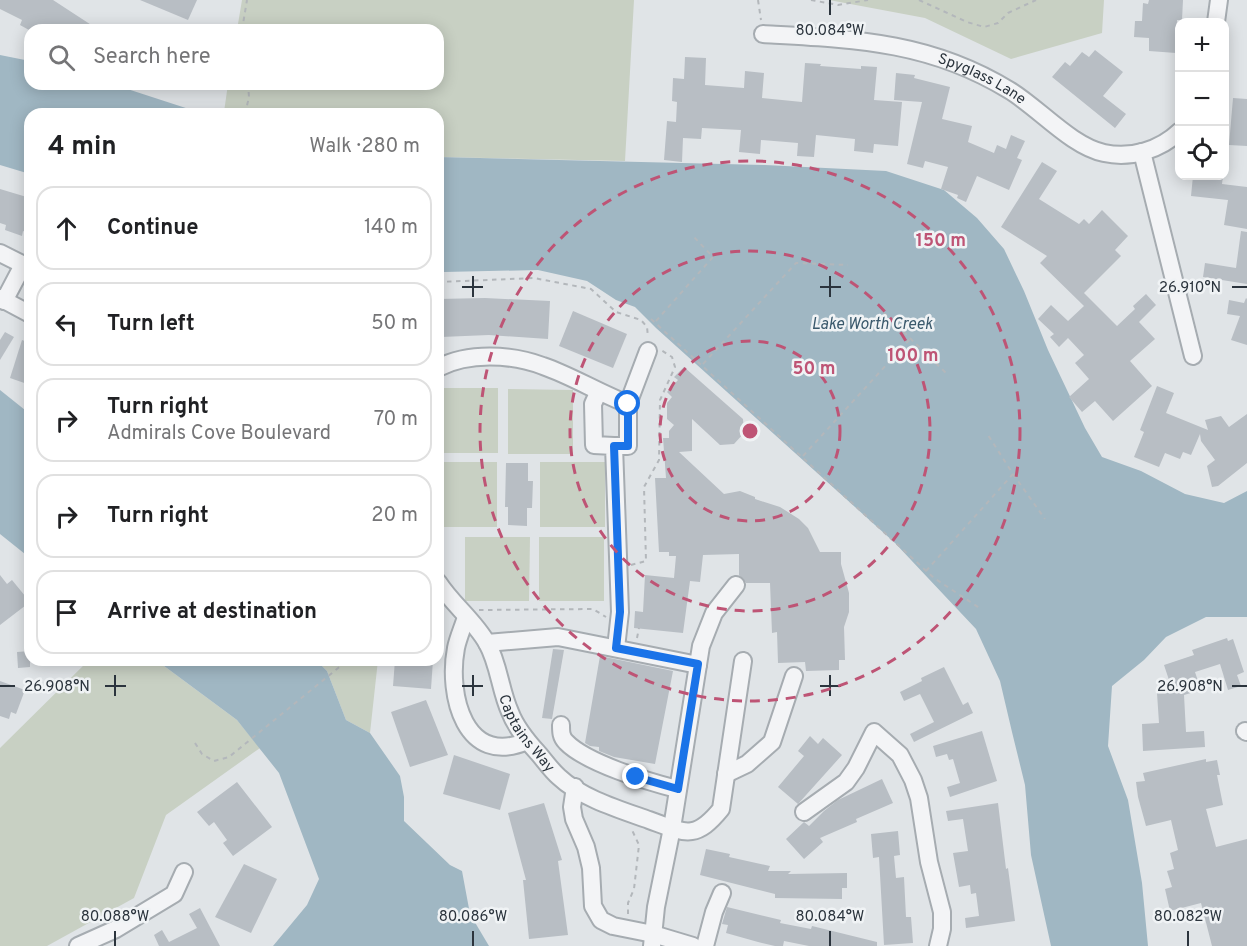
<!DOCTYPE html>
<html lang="en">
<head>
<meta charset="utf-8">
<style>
  body { margin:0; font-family:Overpass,sans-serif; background:#f2f2f2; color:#202124 }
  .controls { position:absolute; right:18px; top:18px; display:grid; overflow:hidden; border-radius:12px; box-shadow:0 3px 15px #0003 }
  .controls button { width:54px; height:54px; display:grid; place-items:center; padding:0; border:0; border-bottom:2px solid #e0e0e0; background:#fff; color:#202124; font:30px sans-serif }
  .stop { position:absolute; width:18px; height:18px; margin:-14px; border:4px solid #1a73e8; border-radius:50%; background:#fff }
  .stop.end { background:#1a73e8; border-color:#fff; box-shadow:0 2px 6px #0008 }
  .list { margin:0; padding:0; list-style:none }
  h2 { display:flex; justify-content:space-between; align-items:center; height:78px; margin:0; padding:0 24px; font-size:26px }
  h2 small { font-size:20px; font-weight:400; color:#757577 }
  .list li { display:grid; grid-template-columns:39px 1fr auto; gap:18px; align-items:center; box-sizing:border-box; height:84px; margin:0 12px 12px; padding:0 12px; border:2px solid #e0e0e0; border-radius:18px }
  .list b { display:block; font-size:22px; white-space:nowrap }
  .list p { margin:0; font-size:20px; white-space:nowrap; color:#757577 }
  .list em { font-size:20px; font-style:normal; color:#757577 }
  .icon { flex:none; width:33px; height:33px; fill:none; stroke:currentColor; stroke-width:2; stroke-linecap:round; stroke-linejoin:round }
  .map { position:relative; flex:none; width:1247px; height:946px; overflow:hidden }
  .search { position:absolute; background:#fff; box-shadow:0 3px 15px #0003; left:24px; top:24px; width:420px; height:66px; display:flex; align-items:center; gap:15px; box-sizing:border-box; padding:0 21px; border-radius:18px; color:#757577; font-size:22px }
  .panel { position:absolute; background:#fff; box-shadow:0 3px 15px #0003; left:24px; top:108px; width:420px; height:558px; border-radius:18px }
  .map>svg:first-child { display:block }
</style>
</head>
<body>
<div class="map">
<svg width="1247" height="946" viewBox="0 0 1247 946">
  <rect width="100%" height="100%" fill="#e0e4e7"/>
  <g fill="#c8d0c3">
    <polygon points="242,0 775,0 634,0 625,161 438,157 438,114 253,114 224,112 228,84 438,84 438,30 237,30"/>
    <polygon points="829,0 1104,0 1102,33 1011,59 925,18"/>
    <rect x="438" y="388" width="60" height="65"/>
    <polygon points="508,389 573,390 573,454 508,454"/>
    <rect x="438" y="462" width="59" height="65"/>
    <rect x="540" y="462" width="65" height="65"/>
    <polygon points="465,537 530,537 529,601 465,601"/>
    <rect x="539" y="537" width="65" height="64"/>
    <polygon points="89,660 156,660 237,720 260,748 166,815 134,898 47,946 0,946 0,748"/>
    <polygon points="316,660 378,660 370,733 346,720 327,671"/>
  </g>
  <g fill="#a0b7c3">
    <polygon points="0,55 30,61 30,84 112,84 195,111 247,112 253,114 30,114 30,174 0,165"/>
    <polygon points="438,157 765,165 886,171 944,190 977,218 1004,249 1024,291 1048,350 1085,428 1102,457 1141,471 1185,494 1224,503 1247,491 1247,617 1206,617 1166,637 1144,660 1112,686 1108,746 1128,800 1142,883 1148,946 1051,946 1031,855 1025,785 1012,732 1000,681 976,629 895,543 656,328 635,307 616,300 587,281 538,270 444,272 438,270"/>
    <polygon points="0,390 30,414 30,558 0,534"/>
    <polygon points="156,660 316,660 327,671 346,720 370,733 400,776 404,797 404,821 450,865 462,871 470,914 489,946 273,946 307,905 319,879 279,773 237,720"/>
  </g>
  <g fill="#b8bec4">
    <polygon points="0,0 53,0 99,30 29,30 20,25 22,20 0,9"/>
    <polygon points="140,0 197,0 188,20"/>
    <polygon points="1149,0 1183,0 1182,20 1177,20 1176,53 1149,51 1149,38 1134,37 1135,21 1142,21 1143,3 1148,4"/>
    <polygon points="1095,50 1123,72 1103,96 1126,114 1115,128 1052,77 1065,62 1070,66 1082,52 1089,57"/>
    <polygon points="685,57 706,58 705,85 744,88 745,71 764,73 762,98 802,102 805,63 821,64 820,66 861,69 861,66 877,67 874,100 902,102 898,146 874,144 873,153 854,151 855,139 816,135 814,157 797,156 798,143 761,140 760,154 739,152 741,130 702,128 701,139 683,138 682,162 664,160 667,121 676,122 677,102 672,101 673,78 684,79"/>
    <polygon points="896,73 915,75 914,78 950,87 942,119 972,126 968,142 994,153 997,145 1006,149 1011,135 1025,141 1017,158 1022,160 1009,190 977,176 966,202 957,198 958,195 941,189 948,167 925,161 923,168 907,164 922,102 894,100"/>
    <polygon points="1233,98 1247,99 1247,146 1229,145"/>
    <polygon points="1042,162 1057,171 1039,199 1079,224 1084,219 1089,224 1102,210 1128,236 1115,250 1121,256 1084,293 1117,326 1135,309 1133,306 1146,294 1156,305 1139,322 1155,339 1130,361 1152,386 1113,421 1095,401 1082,412 1069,397 1089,379 1075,363 1084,355 1068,338 1059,347 1050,337 1054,334 1038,319 1051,305 1068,321 1084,306 1040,263 1047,256 1001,227"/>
    <polygon points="1193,176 1223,176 1222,184 1247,187 1247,229 1224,225 1228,200 1191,196"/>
    <polygon points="0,189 30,198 30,234 23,231 22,236 5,230 6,225 0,223"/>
    <polygon points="1241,231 1247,232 1247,284 1203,277 1205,263 1236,268"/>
    <polygon points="485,298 550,301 548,339 489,335 441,337 441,332 438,332 438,299"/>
    <polygon points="1246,298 1247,299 1247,345 1231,340 1240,316 1227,314 1229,300 1244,303"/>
    <polygon points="573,311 627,334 613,368 559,346"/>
    <polygon points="5,332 14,337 0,360 0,340"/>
    <polygon points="22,340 30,343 30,385 10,378"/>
    <polygon points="684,367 743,419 744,433 734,444 720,445 692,419 692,451 679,452 724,494 740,491 755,497 755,499 780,507 799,519 808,528 820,552 841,552 841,564 849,593 849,612 844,627 845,660 839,660 839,670 806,671 805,662 778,663 777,632 772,633 770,583 746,583 739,575 739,554 703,555 700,582 690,581 683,633 634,628 635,611 643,612 645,575 674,578 676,556 669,556 669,552 659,552 655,478 666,478 663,438 669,438 669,431 674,425 667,419 667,403 672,397 667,392 678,380 674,377"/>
    <polygon points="1157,386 1174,393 1166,413 1208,430 1205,420 1221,416 1229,427 1247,414 1247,463 1218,486 1212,487 1207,466 1215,460 1201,441 1200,434 1191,455 1183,452 1180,459 1165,453 1159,467 1134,457 1144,432 1140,430"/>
    <polygon points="506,463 528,463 528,481 533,481 532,508 527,508 527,526 508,525 508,507 505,507"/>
    <polygon points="0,575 7,584 12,580 30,602 0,625"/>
    <polygon points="1227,638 1228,641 1233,639 1244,672 1237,675 1241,686 1228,690 1220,664 1195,672 1201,690 1184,695 1186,732 1204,731 1205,747 1143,751 1142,724 1159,723 1157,693 1173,692 1164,665 1194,655 1192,650"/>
    <polygon points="553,649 564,650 552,719 542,718"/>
    <polygon points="30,651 30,667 18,668 17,652"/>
    <polygon points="600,656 673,671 655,764 614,757 599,751 599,747 590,746 585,743"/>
    <polygon points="395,660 433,660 431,689 393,686"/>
    <polygon points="944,667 963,705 968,702 973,713 914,742 910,734 934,722 920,694 904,701 900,692 922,681 921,678"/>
    <polygon points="0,681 25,690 16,714 11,712 9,719 0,716"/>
    <polygon points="426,700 448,755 410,767 391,712"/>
    <polygon points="982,731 997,781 950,797 947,787 960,783 953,759 949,760 947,754 936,757 933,746"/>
    <polygon points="810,736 818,744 823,738 842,755 798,804 778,787 804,756 798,751"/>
    <polygon points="454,755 510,774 500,810 443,794"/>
    <polygon points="1206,759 1206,762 1217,760 1220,775 1217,775 1223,805 1206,809 1216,847 1247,839 1247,946 1212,946 1201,903 1170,911 1165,889 1172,887 1167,871 1174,869 1170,853 1178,850 1171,820 1146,826 1138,797 1136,782 1145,781 1143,773"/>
    <polygon points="882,779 893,803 856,819 857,822 820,838 823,842 804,859 786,839 804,822 809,826 824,811 838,800"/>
    <polygon points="237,782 272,827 233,856 223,843 227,840 214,822 209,826 197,812"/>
    <polygon points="544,803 562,860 558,861 568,935 529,939 523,880 526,880 508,813"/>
    <polygon points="998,803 1006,869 1008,868 1015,921 966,928 965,918 979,916 976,893 971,894 970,885 959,887 953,853 968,851 963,819 948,821 946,811"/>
    <polygon points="898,831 900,855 894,856 896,878 904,877 906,917 911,917 913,943 884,945 879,857 873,858 871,834"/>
    <polygon points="706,849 730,854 729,857 770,866 768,871 791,871 788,874 847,873 847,888 842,888 842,899 775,898 775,894 700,875"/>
    <polygon points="244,864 277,879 251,933 215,917"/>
    <polygon points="727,907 781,920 780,923 811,929 812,926 877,942 877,946 809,946 784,941 783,946 775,946 758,942 726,933 728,925 722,924"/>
    <polygon points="200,908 220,946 159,946 154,935 162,930 169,942 197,928 189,914"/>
  </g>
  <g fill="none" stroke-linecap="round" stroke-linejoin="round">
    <defs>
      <g id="minor">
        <polyline points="1216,22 1219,0"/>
        <path id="s1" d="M763,34C853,39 929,41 1009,90C1039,108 1071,146 1104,153C1131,159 1160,150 1180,131"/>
        <polyline points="1142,152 1193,356"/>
        <polyline points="0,253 30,268"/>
        <polyline points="0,298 30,314"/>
        <polyline points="4,301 23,265"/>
        <path d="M438,368C468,352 511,354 543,366C572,376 599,393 628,404"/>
        <polyline points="598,393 593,404 594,445 614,446 620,612 616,648"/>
        <polyline points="614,446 628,446 628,404 648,351"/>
        <path id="s2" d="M438,582C452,604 474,620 487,643C499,664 500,690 510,712C516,728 527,741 538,753C545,761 551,770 559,777C581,798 621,810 649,820C685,833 695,841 721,809L743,661"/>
        <path d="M466,617C463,627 458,638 456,648C447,695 465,768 527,741"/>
        <polyline points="487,643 558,637 698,665"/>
        <path d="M561,725C561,732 561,737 566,742C586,763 649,782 677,789"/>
        <polyline points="1245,731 1247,732"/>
        <polyline points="726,774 747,764 772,742 794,676"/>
        <polyline points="575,787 572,807 574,819 586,847 591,868 593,906 601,920 613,926 653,934 693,946"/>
        <polyline points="804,812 846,782 856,768 874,732 900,755 913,780 919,798 929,862 942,912 942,929 938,946"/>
        <polyline points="78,946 116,929 174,894 184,872"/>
        <polyline points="652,946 656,907 672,828 701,646 714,613 736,585"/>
        <polyline points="705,946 714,912 722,893"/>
      </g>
    </defs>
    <use href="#minor" stroke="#a6acb1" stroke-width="20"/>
    <g stroke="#b3b7bb" stroke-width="2" stroke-dasharray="4.5 4.5" stroke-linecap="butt">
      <polyline points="758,0 761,20"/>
      <polyline points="811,0 838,5 868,0"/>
      <polyline points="919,0 967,22 984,27 998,23 1008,13 1036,0"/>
      <polyline points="242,30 247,0"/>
      <polyline points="245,114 249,97 248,84"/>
      <polyline points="438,282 534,278 591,289 616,312 641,320 647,327 648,337"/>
      <polyline points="884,313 946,373"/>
      <polyline points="651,319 934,578 981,609"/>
      <polyline points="656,321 713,257 694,237"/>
      <polyline points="703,364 796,263 848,265"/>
      <polyline points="803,456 910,339"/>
      <polyline points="1013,474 1045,519"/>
      <polyline points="631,565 646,561 644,487 659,460 660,400 675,367 672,357 661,350"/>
      <polyline points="926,571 1013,474 988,435"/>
      <polyline points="479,610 593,609 606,617"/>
      <polyline points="637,638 639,628"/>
      <polyline points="195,743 202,754 214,761 229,757 348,660"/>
      <polyline points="628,914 628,903 634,889 639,845 632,830"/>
    </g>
    <use href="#minor" stroke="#f3f4f6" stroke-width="16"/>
  </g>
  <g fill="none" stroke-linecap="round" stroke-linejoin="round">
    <polyline stroke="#1a73e8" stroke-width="8" points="628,404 628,446 614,446 620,612 616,648 698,664 678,789 636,777"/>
  </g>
  <path fill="none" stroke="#2b343d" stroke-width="2" d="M830,0V15M473,276V297M830,276V297M462,287H483M820,287H841M1232,287H1247M115,675V696M473,675V696M830,675V696M0,686H15M105,686H126M462,686H483M820,686H841M1232,686H1247M115,931V946M473,931V946M830,931V946M1188,931V946"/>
  <g fill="none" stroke="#be5475" stroke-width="3" stroke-dasharray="10 8">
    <circle cx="750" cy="431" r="90"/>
    <circle cx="750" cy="431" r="180"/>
    <circle cx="750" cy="431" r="270"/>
  </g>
  <g text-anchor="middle" stroke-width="5" stroke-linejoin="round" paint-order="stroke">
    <g font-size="15" fill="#2b343d" stroke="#f0f3f5">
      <text dy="5" stroke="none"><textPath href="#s1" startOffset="226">Spyglass Lane</textPath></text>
      <text dy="5" stroke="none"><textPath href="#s2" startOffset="178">Captains Way</textPath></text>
    </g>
    <g font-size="16" font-style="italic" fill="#3a596c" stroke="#f0f3f5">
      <text x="872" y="329">Lake Worth Creek</text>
    </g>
  </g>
  <g font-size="15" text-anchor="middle" fill="#2b343d" stroke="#f0f3f5" stroke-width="5" stroke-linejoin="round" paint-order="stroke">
    <text x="830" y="35">80.084°W</text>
    <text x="1190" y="292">26.910°N</text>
    <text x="57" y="691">26.908°N</text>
    <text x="1190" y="691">26.908°N</text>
    <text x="115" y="921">80.088°W</text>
    <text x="473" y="921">80.086°W</text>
    <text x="830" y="921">80.084°W</text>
    <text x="1188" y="921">80.082°W</text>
  </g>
  <circle cx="750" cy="431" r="9" fill="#be5475" stroke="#f0f3f5" stroke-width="3"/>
  <g font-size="18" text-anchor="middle" font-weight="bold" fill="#be5475" stroke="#f0f3f5" stroke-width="5" stroke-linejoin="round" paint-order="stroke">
    <text x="941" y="246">150 m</text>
    <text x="913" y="361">100 m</text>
    <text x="814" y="374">50 m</text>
  </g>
</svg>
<div class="controls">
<button>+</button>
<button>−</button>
<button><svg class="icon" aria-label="locate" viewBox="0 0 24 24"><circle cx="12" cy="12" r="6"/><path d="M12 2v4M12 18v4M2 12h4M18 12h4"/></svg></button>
</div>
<div class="stop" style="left:628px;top:404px"></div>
<div class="stop end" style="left:636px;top:777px"></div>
<div class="search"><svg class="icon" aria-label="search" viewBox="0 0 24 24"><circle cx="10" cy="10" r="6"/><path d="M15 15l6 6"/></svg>Search here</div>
<section class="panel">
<h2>4 min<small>Walk · 280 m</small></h2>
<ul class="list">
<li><svg class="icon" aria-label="ahead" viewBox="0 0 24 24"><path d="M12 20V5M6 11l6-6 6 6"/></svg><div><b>Continue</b></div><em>140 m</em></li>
<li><svg class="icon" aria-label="left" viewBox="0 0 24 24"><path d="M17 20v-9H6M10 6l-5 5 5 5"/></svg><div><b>Turn left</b></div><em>50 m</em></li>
<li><svg class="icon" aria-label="right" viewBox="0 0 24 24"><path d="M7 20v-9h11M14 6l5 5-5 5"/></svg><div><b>Turn right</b><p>Admirals Cove Boulevard</p></div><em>70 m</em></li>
<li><svg class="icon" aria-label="right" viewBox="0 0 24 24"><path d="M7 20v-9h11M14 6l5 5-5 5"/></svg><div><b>Turn right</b></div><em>20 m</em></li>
<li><svg class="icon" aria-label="arrive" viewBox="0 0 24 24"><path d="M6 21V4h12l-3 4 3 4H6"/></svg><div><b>Arrive at destination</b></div></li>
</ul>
</section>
</div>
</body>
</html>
